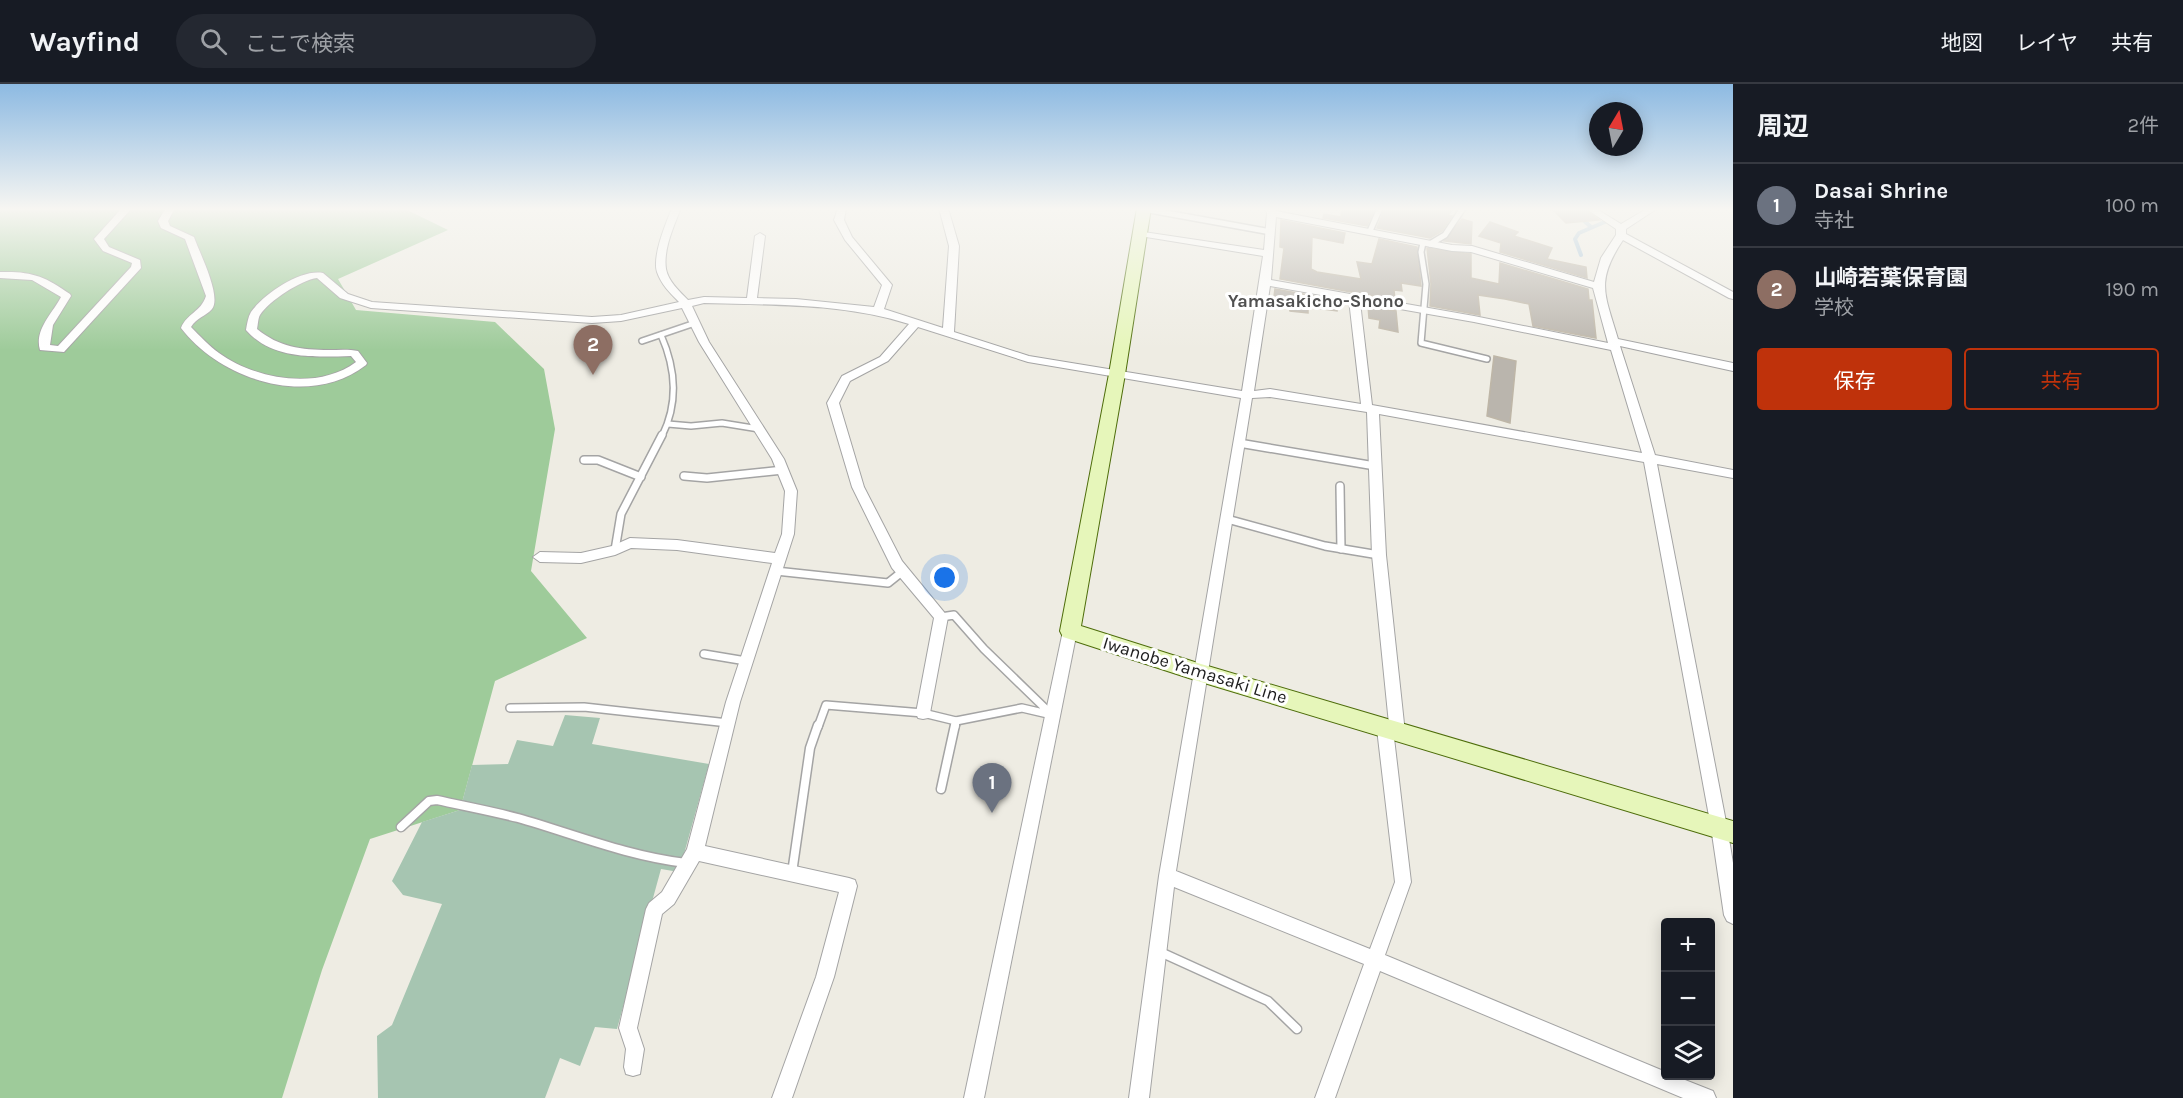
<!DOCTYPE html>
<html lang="ja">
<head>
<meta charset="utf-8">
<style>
  body { margin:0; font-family:Karla,"Noto Sans JP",sans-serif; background:#242831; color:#f1f3f6 }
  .controls { position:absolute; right:18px; bottom:18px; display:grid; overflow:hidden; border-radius:6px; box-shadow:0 3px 15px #0003 }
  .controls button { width:54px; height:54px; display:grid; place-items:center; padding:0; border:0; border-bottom:2px solid #363941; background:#171b24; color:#f1f3f6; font:30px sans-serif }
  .compass { position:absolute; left:1589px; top:18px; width:54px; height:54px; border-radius:50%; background:#171b24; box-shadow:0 3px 15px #0003; rotate:10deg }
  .you { position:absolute; left:945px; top:494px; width:21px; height:21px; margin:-15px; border:4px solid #fff; border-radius:50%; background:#1a73e8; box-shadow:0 0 0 9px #1a73e833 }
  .badge { display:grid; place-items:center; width:39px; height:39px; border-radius:50%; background:#bf320b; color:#fff; font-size:20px; font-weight:700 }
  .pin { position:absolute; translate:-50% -50px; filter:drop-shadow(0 2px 3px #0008) }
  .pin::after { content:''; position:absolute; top:32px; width:21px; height:18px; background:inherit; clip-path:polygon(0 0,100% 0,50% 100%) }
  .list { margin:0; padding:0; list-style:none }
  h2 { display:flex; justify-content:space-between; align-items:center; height:78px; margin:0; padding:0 24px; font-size:26px }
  h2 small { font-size:20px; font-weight:400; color:#9ea1a6 }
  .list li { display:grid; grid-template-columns:39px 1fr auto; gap:18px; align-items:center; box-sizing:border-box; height:84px; padding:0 24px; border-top:2px solid #363941 }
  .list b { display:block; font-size:22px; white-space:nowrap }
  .list p { margin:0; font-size:20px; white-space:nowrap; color:#9ea1a6 }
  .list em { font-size:20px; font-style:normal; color:#9ea1a6 }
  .actions { display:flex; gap:12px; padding:18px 24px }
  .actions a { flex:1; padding:14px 0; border:2px solid #bf320b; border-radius:6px; text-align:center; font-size:21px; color:#bf320b }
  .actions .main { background:#bf320b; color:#fff }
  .icon { flex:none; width:33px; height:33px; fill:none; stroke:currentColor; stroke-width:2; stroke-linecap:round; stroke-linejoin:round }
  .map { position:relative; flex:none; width:1733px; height:1014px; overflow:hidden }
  header { display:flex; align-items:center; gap:36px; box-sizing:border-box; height:84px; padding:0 30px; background:#171b24; border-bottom:2px solid #363941 }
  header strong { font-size:28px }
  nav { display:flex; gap:33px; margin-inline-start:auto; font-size:21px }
  .search { width:420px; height:54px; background:#242831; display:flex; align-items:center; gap:15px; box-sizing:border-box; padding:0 21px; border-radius:33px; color:#9ea1a6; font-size:22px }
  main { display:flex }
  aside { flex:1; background:#171b24 }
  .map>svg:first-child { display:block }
</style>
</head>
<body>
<header>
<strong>Wayfind</strong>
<div class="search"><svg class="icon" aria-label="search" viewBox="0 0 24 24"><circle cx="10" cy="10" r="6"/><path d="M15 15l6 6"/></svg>ここで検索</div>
<nav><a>地図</a><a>レイヤ</a><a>共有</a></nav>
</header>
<main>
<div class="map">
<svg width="1733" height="1014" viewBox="0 0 1733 1014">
  <rect width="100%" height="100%" fill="#eeece3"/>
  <polygon fill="#9ecb9a" points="0,124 403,124 448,146 338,195 356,226 495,238 544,285 555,345 531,487 587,554 495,597 460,726 370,755 322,886 282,1014 0,1014"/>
  <polygon fill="#a6c5b1" points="565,631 600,634 592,660 709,680 679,788 661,785 617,945 595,943 580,982 560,974 545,1014 378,1014 377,952 392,941 442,820 403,811 392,797 422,738 460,726 472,681 508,680 517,656 553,662"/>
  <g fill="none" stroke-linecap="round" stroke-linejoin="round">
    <g stroke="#a6c3d9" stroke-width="4">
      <polyline points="1570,124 1591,143"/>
      <polyline points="1581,171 1575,155 1579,149 1607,137"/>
    </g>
  </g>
  <g fill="#bab5ad" stroke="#beb6a7" stroke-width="1.5">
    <polygon points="1342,124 1375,124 1367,142 1323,134 1324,130 1341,133"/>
    <polygon points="1385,124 1454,124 1448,131 1452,132 1442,147 1430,154 1377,144"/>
    <polygon points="1583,124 1599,136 1566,139 1552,125"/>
    <polygon points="1462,135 1472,138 1471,160 1444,157"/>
    <polygon points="1281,136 1345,149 1343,159 1312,153 1311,185 1317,188 1361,195 1357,178 1372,180 1379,155 1417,163 1421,202 1401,199 1402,207 1394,206 1395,216 1280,195 1284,164 1280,163"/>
    <polygon points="1490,138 1518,148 1514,152 1552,164 1547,175 1586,183 1587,194 1500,168 1501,159 1479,152"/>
    <polygon points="1427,164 1471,170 1471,194 1499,200 1500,179 1588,205 1589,216 1592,216 1596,254 1533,242 1529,220 1505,215 1478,211 1480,231 1430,222 1431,200"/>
    <polygon points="1275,205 1336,216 1337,227 1308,223 1308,229 1290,227 1289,223 1273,220"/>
    <polygon points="1368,222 1396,227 1398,248 1379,244 1380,236 1369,234"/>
    <polygon points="1494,272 1516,277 1510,339 1487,332"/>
  </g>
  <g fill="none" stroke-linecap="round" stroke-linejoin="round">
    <defs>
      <g id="service-far2">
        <polyline points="1144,125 1271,148"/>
        <polyline points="1370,147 1380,124"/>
        <polyline points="1423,159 1421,168 1426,200 1421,259 1487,275"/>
        <polyline points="1430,160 1445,151 1463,124"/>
        <path d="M661,251C676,285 679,318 662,352"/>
        <polyline points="642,257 695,239"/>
        <polyline points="668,340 691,342 722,339 759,345"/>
      </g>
      <g id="service-far1">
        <polyline points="1239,359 1375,382"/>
        <polyline points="584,376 598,376 641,393"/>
        <polyline points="684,392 707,394 783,386"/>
        <polyline points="1340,402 1341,465"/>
        <polyline points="1227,435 1325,462 1379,471"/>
        <polyline points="615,466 621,430 662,351"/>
        <polyline points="776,487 888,499 903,487"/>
        <polyline points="704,570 746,577"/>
        <polyline points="510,624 584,623 728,639"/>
        <polyline points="818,643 826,621 923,629 956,637 1022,624 1052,631 984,565 954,531 941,533"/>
        <polyline points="955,643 956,637"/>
      </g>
      <g id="service">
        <polyline points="941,705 955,641"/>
        <path d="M401,743L429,717L437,716C464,722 491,727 518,734C574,750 627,772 686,779"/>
        <polyline points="792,789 810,664 818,641"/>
        <polyline points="1158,867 1268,917 1297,945"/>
      </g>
      <g id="minor">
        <path d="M122,124H132L104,155L109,163L140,176L141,184L64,268L40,266C34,246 52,230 61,213L32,196L0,194V188C31,187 45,192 70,210L71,212L53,241L50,261L58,262L131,183L132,179L103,167L94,155Z"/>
        <path d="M166,124H175L168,137L170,142L194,153C199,168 222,212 212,225C206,232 196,234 191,243C200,252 209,262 219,269C255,295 317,307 356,278L351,272C315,273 272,276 246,246C247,240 248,233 251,228C264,210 300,185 323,189L348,210L372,218L592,233L621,231L679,218C670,209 661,200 657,188C652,172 666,139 672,124H681C674,142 663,165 666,185C668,197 680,208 688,216L704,213L747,214L755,152L760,149L765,152L757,214L796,215L874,223L882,201L845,156L834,136L838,124H846L844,136L852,153L892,201L884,225L943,244L949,162L939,124H948L959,162L954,248L1029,272L1242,307L1263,172L1140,152L1135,149L1137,147L1264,166L1267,129L1265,124H1274L1276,127L1452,161L1472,162L1594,198L1601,174L1616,151V145L1585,124H1595L1621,140L1648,124H1658L1626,145V150L1733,208V215L1729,214L1623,156C1595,198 1605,210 1618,255L1733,279V287L1620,262L1655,371L1733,386V394L1657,380L1727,743L1733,779V840L1727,837L1724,831L1711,743L1644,378L1379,330L1386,471L1405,649L1402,654H1394L1411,798L1385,871L1666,988V992H1675L1713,1007L1716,1014H1683L1380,887L1335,1014H1315L1364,880L1174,803L1149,1014H1129L1159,792L1241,314L1028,278L918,243L888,277L850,297L839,319L864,403L902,477L948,533L930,629L928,634L923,635L918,634L916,629L934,534L892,484L852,403L827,319L842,292L880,273L909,240C843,219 773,221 704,219L692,222L709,258L784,375L797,407L794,450L740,618L705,762L849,794L855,796L857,802L834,893L792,1014H772L816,893L839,808L699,777L674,820L662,830L637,944L644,965L640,990L633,992L626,990L624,983L626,965L619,944L646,825L649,819L662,808L687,765L726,618L772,479L677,466L631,464L615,471L581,479L540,478L533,473L540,468L581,469L612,462L630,454L677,456L775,469L782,450L785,407L772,375L699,258L682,224L621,237L592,239L371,224L340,214L317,194C301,196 269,217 260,231C258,234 258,241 257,245C279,263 301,266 329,266C338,266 349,265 358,267L367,279L366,281C309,325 221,296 181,244C187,229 201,228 206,212L185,155L161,144L158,137ZM1276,133L1452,167L1471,168L1593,204L1608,259L1474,232L1271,196ZM1270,202L1349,216L1361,320L1270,305L1254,307ZM1360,218L1474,238L1611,266L1642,369L1372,321ZM1270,313L1367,328L1372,471L1389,640H1380L1377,645L1395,798L1370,865L1176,787L1252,314Z"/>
        <polygon points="1070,541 1075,543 1077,547 984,1014 964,1014 1063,547 1065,543"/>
      </g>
      <polygon id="secondary" points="1137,124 1151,124 1125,290 1081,542 1201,580 1733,737 1733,759 1201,598 1063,553 1060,547 1109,290"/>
    </defs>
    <use href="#service-far2" stroke="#a4a4a4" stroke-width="8"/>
    <use href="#service-far1" stroke="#a4a4a4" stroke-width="10"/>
    <use href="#service" stroke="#a4a4a4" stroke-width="11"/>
    <use href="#minor" stroke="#a4a4a4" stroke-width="2"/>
    <use href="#secondary" stroke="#4e6d0b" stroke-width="2"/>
    <use href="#service-far2" stroke="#fff" stroke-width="5"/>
    <use href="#service-far1" stroke="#fff" stroke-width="7"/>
    <use href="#service" stroke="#fff" stroke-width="8"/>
    <use href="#minor" fill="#fff" fill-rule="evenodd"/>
    <use href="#secondary" fill="#e6f6ba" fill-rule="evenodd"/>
  </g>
  <linearGradient id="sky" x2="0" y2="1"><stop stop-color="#8dbae2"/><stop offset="0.47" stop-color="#f7f6f2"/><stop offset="1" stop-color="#f7f6f2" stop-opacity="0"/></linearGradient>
  <rect width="1733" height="266" fill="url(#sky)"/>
  <g text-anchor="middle" stroke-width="6" stroke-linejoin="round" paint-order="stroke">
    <g font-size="18" font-weight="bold" fill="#505050" stroke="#fff">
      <text x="1316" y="223">Yamasakicho-Shono</text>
    </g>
    <g font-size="18" fill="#1d1d1d" stroke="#fff">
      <text transform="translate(1195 586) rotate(17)" y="6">Iwanobe Yamasaki Line</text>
    </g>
  </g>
</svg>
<div class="controls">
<button>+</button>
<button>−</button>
<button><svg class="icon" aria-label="layers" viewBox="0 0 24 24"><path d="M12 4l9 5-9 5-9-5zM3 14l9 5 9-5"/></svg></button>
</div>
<svg class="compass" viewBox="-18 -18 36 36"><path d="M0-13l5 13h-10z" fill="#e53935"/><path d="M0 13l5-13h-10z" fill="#9ea1a6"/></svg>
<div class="you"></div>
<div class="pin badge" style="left:992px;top:729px;background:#6b7280">1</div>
<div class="pin badge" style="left:593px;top:291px;background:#8d6e63">2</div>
</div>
<aside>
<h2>周辺<small>2件</small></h2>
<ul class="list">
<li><span class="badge" style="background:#6b7280">1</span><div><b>Dasai Shrine</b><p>寺社</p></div><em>100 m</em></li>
<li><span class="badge" style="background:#8d6e63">2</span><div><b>山崎若葉保育園</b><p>学校</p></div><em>190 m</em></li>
</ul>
<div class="actions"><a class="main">保存</a><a>共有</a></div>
</aside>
</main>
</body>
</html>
